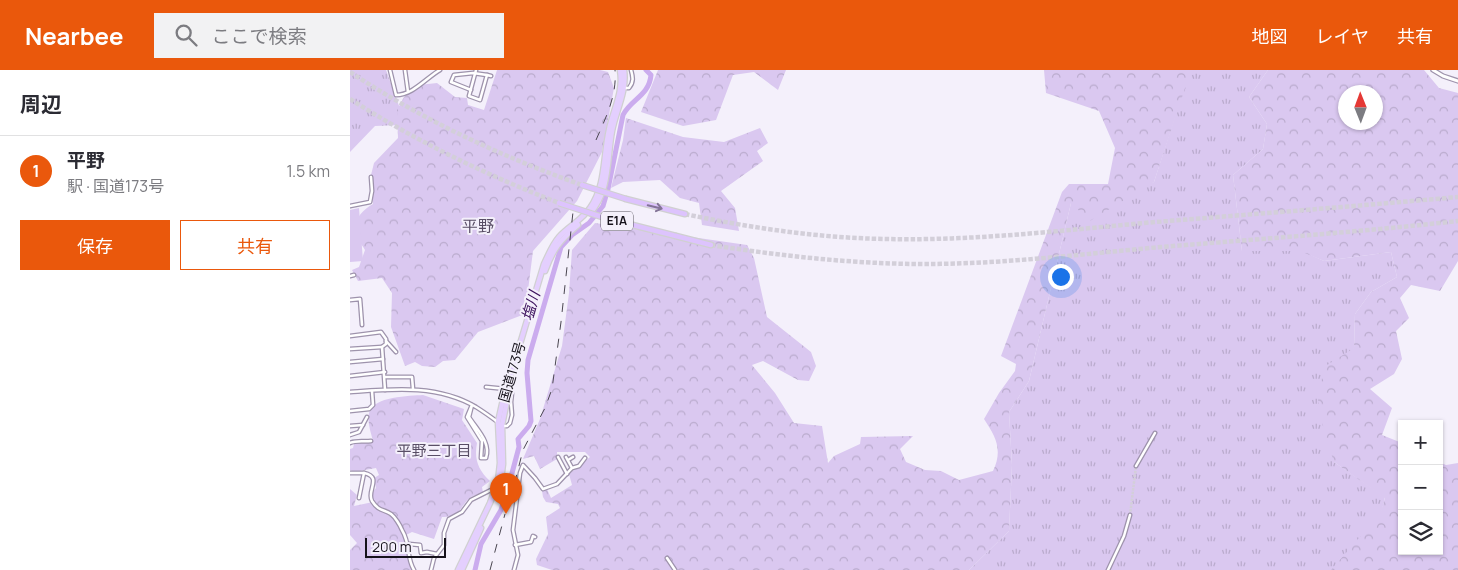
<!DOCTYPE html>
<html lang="ja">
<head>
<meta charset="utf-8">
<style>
  body { margin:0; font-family:Manrope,"Noto Sans JP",sans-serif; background:#f2f2f3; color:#2b2b33 }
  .controls { position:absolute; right:15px; bottom:15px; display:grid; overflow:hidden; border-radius:0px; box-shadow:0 1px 4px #0004 }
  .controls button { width:45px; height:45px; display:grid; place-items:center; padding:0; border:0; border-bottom:1px solid #e1e1e2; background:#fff; color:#2b2b33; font:25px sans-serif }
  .compass { position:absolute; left:988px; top:15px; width:45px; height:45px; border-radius:50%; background:#fff; box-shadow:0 1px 4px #0004; rotate:359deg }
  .scale { position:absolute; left:15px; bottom:12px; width:81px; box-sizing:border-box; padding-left:5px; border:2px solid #16121b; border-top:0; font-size:14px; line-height:18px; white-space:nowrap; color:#16121b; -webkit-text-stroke:4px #f4f0fb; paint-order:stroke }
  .you { position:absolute; left:710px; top:206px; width:18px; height:18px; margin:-12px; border:4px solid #fff; border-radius:50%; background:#1a73e8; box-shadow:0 0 0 8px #1a73e833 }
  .badge { display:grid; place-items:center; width:32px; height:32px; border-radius:50%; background:#ea580c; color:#fff; font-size:16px; font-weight:700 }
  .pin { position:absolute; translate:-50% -41px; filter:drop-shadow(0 1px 2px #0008) }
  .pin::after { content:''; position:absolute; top:26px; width:18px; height:15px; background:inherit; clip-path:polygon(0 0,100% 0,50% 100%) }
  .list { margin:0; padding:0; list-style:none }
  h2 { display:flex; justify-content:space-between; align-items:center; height:65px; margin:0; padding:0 20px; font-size:21px }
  h2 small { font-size:16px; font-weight:400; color:#7c7c81 }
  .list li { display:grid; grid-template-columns:32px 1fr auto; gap:15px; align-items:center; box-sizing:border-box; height:70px; padding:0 20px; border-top:1px solid #e1e1e2 }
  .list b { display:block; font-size:19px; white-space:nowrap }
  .list p { margin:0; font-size:16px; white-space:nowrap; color:#7c7c81 }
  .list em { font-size:16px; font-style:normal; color:#7c7c81 }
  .actions { display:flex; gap:10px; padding:15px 20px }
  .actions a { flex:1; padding:11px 0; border:1px solid #ea580c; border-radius:0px; text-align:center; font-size:18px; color:#ea580c }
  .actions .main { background:#ea580c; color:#fff }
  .icon { flex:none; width:28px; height:28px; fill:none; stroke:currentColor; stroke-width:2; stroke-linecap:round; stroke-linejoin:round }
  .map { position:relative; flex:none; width:1108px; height:500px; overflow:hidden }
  header { display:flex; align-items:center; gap:30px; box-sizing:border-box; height:70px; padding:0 25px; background:#ea580c; color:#fff }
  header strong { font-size:24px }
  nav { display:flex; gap:28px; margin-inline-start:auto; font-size:18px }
  .search { width:350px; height:45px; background:#f2f2f3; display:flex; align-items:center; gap:12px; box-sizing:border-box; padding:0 18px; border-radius:0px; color:#7c7c81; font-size:19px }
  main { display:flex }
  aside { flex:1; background:#fff }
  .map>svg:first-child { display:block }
</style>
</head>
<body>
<header>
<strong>Nearbee</strong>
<div class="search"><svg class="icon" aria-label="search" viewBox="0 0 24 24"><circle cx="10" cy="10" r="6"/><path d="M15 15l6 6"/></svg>ここで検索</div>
<nav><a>地図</a><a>レイヤ</a><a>共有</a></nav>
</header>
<main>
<aside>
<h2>周辺<small></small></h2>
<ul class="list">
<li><span class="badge">1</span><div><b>平野</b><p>駅 · 国道173号</p></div><em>1.5 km</em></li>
</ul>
<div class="actions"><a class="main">保存</a><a>共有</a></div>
</aside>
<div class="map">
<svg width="1108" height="500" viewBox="0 0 1108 500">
  <defs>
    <pattern id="grass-tufts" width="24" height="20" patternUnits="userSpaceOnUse" patternTransform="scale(1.25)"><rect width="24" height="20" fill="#dac8f0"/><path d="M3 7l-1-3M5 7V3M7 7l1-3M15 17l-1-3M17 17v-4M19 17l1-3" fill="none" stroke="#baabcd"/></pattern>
    <pattern id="forest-crowns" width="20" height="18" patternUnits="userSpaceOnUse" patternTransform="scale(1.25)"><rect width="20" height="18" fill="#dac8f0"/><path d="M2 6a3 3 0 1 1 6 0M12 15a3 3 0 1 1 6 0" fill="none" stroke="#baabcd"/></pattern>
  </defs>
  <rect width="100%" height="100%" fill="#f4f0fb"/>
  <g fill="url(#grass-tufts)">
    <polygon points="0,0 36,0 53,47 49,55 25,56 0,82"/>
    <polygon points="839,0 918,0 899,27 917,54 913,79 883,105 892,181 950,180 974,191 1041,182 1047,207 1021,222 1005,244 1004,278 984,392 1035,427 1031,444 983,500 619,500 659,461 662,395 659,342 679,311 721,133 804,112 838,6"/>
  </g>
  <g fill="url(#forest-crowns)" fill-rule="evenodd">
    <path d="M147,0H250L258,2L264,18L252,82L227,131L183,181L175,244L128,262L105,290L93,291L85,297L72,296L65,292L55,296L41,257L42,223L32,208L8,211L2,200L9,197L15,180C13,176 8,171 6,167C1,152 12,140 23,134L21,105L24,93L48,68L47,40L54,27L69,15L87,13L105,27L117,28L118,35L134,40Z"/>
    <polygon points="308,0 436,0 428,20 404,2 383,5 366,50 333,56 291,42"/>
    <path d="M694,0H839V6L804,112L740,151L721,133L679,311L659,342L662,395L659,461L619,500H202L187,495L186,489L198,464L196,447L210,438L208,434L196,432L193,427L192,421L197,419L201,428L222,415L219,404L240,387L235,382H207V389L190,399L184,386L173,389L190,349L212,276L219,223L222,180L245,153L397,175L404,188L417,247L461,282L466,296L459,311L448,310L413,291L402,295L425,323L444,353L472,356L478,393L484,386L510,374L511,367L563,366L550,379L556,392L575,400L591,401L609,410L643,401C653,380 646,367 634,349L649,323L665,301L666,294L651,286L712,122L719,114H758L765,78L749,41L696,23Z"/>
    <path d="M918,0H1074L1089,18L1108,23V191L1090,221L1061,215L1050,228L1059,248L1046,261L1052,289L1044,304L1020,319L1042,338L1032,365L1052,373V481H1089V392L1096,395L1108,393V500H981L1030,444L1035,428L984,392L974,362L968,330L974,297L1004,278L1005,244L1021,222L1047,207L1041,182L974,191L950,181H892L883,105L913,79L917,54L899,27ZM996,22H1026V52H996Z"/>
    <polygon points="276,48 333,67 374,72 410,58 418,73 407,81 413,91 371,121 385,138 389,161 352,155 349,133 330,128 310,110 273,112 261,118 273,70"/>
    <path d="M73,325L114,339L112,350L127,373C124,389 128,400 140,411L132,417L133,423C129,424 124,425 121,427C110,435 111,448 92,447L84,469L62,462L56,465L58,490L63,500H0V480L7,473L0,465V419L7,425L4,436L23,432L22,423L26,418L24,408L29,405L26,398L4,402L0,400V379L3,378L4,374L23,371C21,362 17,353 19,343C23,326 60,326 73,325Z"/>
  </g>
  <polygon fill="#dac8f0" points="9,138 13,191 0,192 0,140"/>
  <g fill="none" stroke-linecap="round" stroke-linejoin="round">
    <path stroke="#cbacee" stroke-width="5" d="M125,500L131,474L151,440L158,418L169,377L168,369L179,356L181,351L177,303L178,290L211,177L222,165L239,153L253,136L258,119L273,45C281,29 299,26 301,5L296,0"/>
    <polyline stroke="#d3cfd9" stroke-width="2.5" stroke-dasharray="2.5 1" stroke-linecap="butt" points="780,445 786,396"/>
    <g stroke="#d3cfd9" stroke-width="4.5" stroke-dasharray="4.5 2" stroke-linecap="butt">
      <path d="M0,2C73,50 150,86 232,115"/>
      <path d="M0,29C66,71 136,105 209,133"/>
      <path d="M335,144C401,158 469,168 536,169C626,171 716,160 805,152C906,144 1007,136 1108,127"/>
      <path d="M361,175C432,186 503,194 575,194C654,194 733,184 811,177C910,169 1009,162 1108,151"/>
    </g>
    <defs>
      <g id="minor">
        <path d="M40,0L46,25C63,25 76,8 90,0"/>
        <polyline points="55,0 58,22"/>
        <polyline points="126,0 119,26 130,30 137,5 141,6"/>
        <path d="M274,18H279C284,12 283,7 281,0"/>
        <polyline points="121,20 101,12 104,5 123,3 137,5"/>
        <polyline points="0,136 20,132 22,121 21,107"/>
        <polyline points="0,206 4,205"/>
        <polyline points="0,230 10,229 12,255"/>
        <polyline points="0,266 31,262 36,269 36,274 32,277 35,320"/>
        <polyline points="36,271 46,282"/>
        <polyline points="0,279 32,277"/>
        <polyline points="0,292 33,289"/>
        <polyline points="0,306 35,302"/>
        <polyline points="35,307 62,307 63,319"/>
        <polyline points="136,317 156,319"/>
        <path d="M122,335L119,347C127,360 141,372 136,388H131L132,371L117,347Z"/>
        <polyline points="0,341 19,339 23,335 22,321"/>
        <polyline points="0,356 13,355"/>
        <polyline points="152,356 157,356 160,353 162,345 161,332 162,323 159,322"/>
        <polyline points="0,365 9,362 17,347"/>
        <path d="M0,373C6,370 14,372 21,371"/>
        <polyline points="208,387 217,404"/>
        <polyline points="216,387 222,398"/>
        <polyline points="218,390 223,387"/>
        <polyline points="786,396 805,363"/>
        <polyline points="0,403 14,403 9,428"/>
        <path d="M14,403C33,407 16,421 22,431C29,442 34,439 41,444C45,447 50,455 52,460C61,475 56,487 64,500"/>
        <polyline points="59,474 70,475 71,483 77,482 87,484"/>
        <polyline points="165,475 181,472 183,466 185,467"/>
        <polyline points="317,488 325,500"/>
        <polyline points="81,500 84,488 94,475 94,463 99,449 112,442 121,430 141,420 148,422"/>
        <polyline points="164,500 168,485 163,460 170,403 173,395 185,408 193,419 207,414 222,398 229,396 235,388"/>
        <polyline points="758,500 774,466 780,445"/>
      </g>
      <g id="tertiary">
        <path d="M0,322C42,319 87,314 126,337C134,342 141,347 149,353"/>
        <polyline points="148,411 169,417"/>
      </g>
      <polyline id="secondary" points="1083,0 1093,6 1108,11"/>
      <g id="trunk">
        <path d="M240,143C260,122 257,87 262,61C266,40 277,22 274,0"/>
        <path d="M195,201C203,179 210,170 228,155"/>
        <polyline points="151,409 153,394 152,355 160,316"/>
        <path d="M108,500L140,433L148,411L150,393L148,352L152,334L194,194C199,184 202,175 209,167C219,156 232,150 240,138C256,116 253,86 259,60C263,40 274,22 270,0"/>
        <polyline points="112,500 131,458"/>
      </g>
      <g id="motorway">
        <polyline points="276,129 335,144"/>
        <polyline points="326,166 361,175"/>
      </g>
    </defs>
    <use href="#minor" stroke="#9e93ac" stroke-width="5"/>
    <use href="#tertiary" stroke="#9e93ac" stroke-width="5"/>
    <use href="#secondary" stroke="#9e93ac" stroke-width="5.5"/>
    <use href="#trunk" stroke="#d0d0d1" stroke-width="7"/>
    <use href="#motorway" stroke="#d0d0d1" stroke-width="7"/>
    <use href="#minor" stroke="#fff" stroke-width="2.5"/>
    <use href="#tertiary" stroke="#fff" stroke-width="2.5"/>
    <use href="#secondary" stroke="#fff" stroke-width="3"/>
    <use href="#trunk" stroke="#e4cffe" stroke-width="4.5"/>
    <use href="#motorway" stroke="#ddc3fd" stroke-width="4.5"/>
    <g stroke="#4a4650" stroke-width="1" stroke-dasharray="9 9" stroke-linecap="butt">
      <path d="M246,70C256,47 267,26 265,0"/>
      <polyline points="160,431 173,380 195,338 202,319 211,252 223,142"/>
      <polyline points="140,500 155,444"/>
    </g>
    <defs>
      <g id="motorway-bridge">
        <polyline points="232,115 276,129"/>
        <polyline points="209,133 255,148 326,166"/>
      </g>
    </defs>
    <use href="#motorway-bridge" stroke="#d0d0d1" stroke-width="7" stroke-linecap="butt"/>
    <use href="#motorway-bridge" stroke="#ddc3fd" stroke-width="4.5"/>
  </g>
  <defs><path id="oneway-shaft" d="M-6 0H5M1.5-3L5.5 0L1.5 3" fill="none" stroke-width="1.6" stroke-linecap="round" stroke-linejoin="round" transform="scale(1.25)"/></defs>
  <use stroke="#837397" href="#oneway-shaft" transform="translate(305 137) rotate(14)"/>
  <g text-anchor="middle" stroke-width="4" stroke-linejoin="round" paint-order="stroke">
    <rect fill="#f4f0fb" stroke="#59555e" stroke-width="1" x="251" y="141.5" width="32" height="19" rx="4"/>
    <g font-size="12" font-weight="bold" fill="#16121b">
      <text x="267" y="155">E1A</text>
    </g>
    <g font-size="14" fill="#16121b" stroke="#f4f0fb">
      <text transform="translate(162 302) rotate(-74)" y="5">国道173号</text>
    </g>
    <g font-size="15" font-style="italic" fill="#3b105c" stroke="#f4f0fb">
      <text transform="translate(181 236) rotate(-74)" y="5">塩川</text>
    </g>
    <g font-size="15" fill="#594e66" stroke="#f4f0fb">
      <text x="84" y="386">平野三丁目</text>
    </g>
    <g font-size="16" fill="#594e66" stroke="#f4f0fb">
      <text x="128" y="162">平野</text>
    </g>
  </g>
</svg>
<div class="controls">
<button>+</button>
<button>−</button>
<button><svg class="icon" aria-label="layers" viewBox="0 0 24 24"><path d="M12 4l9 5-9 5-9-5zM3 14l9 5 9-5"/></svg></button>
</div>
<svg class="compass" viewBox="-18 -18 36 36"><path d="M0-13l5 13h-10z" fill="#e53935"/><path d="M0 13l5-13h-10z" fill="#7c7c81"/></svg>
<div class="scale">200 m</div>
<div class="you"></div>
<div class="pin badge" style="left:156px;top:444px">1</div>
</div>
</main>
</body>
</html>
